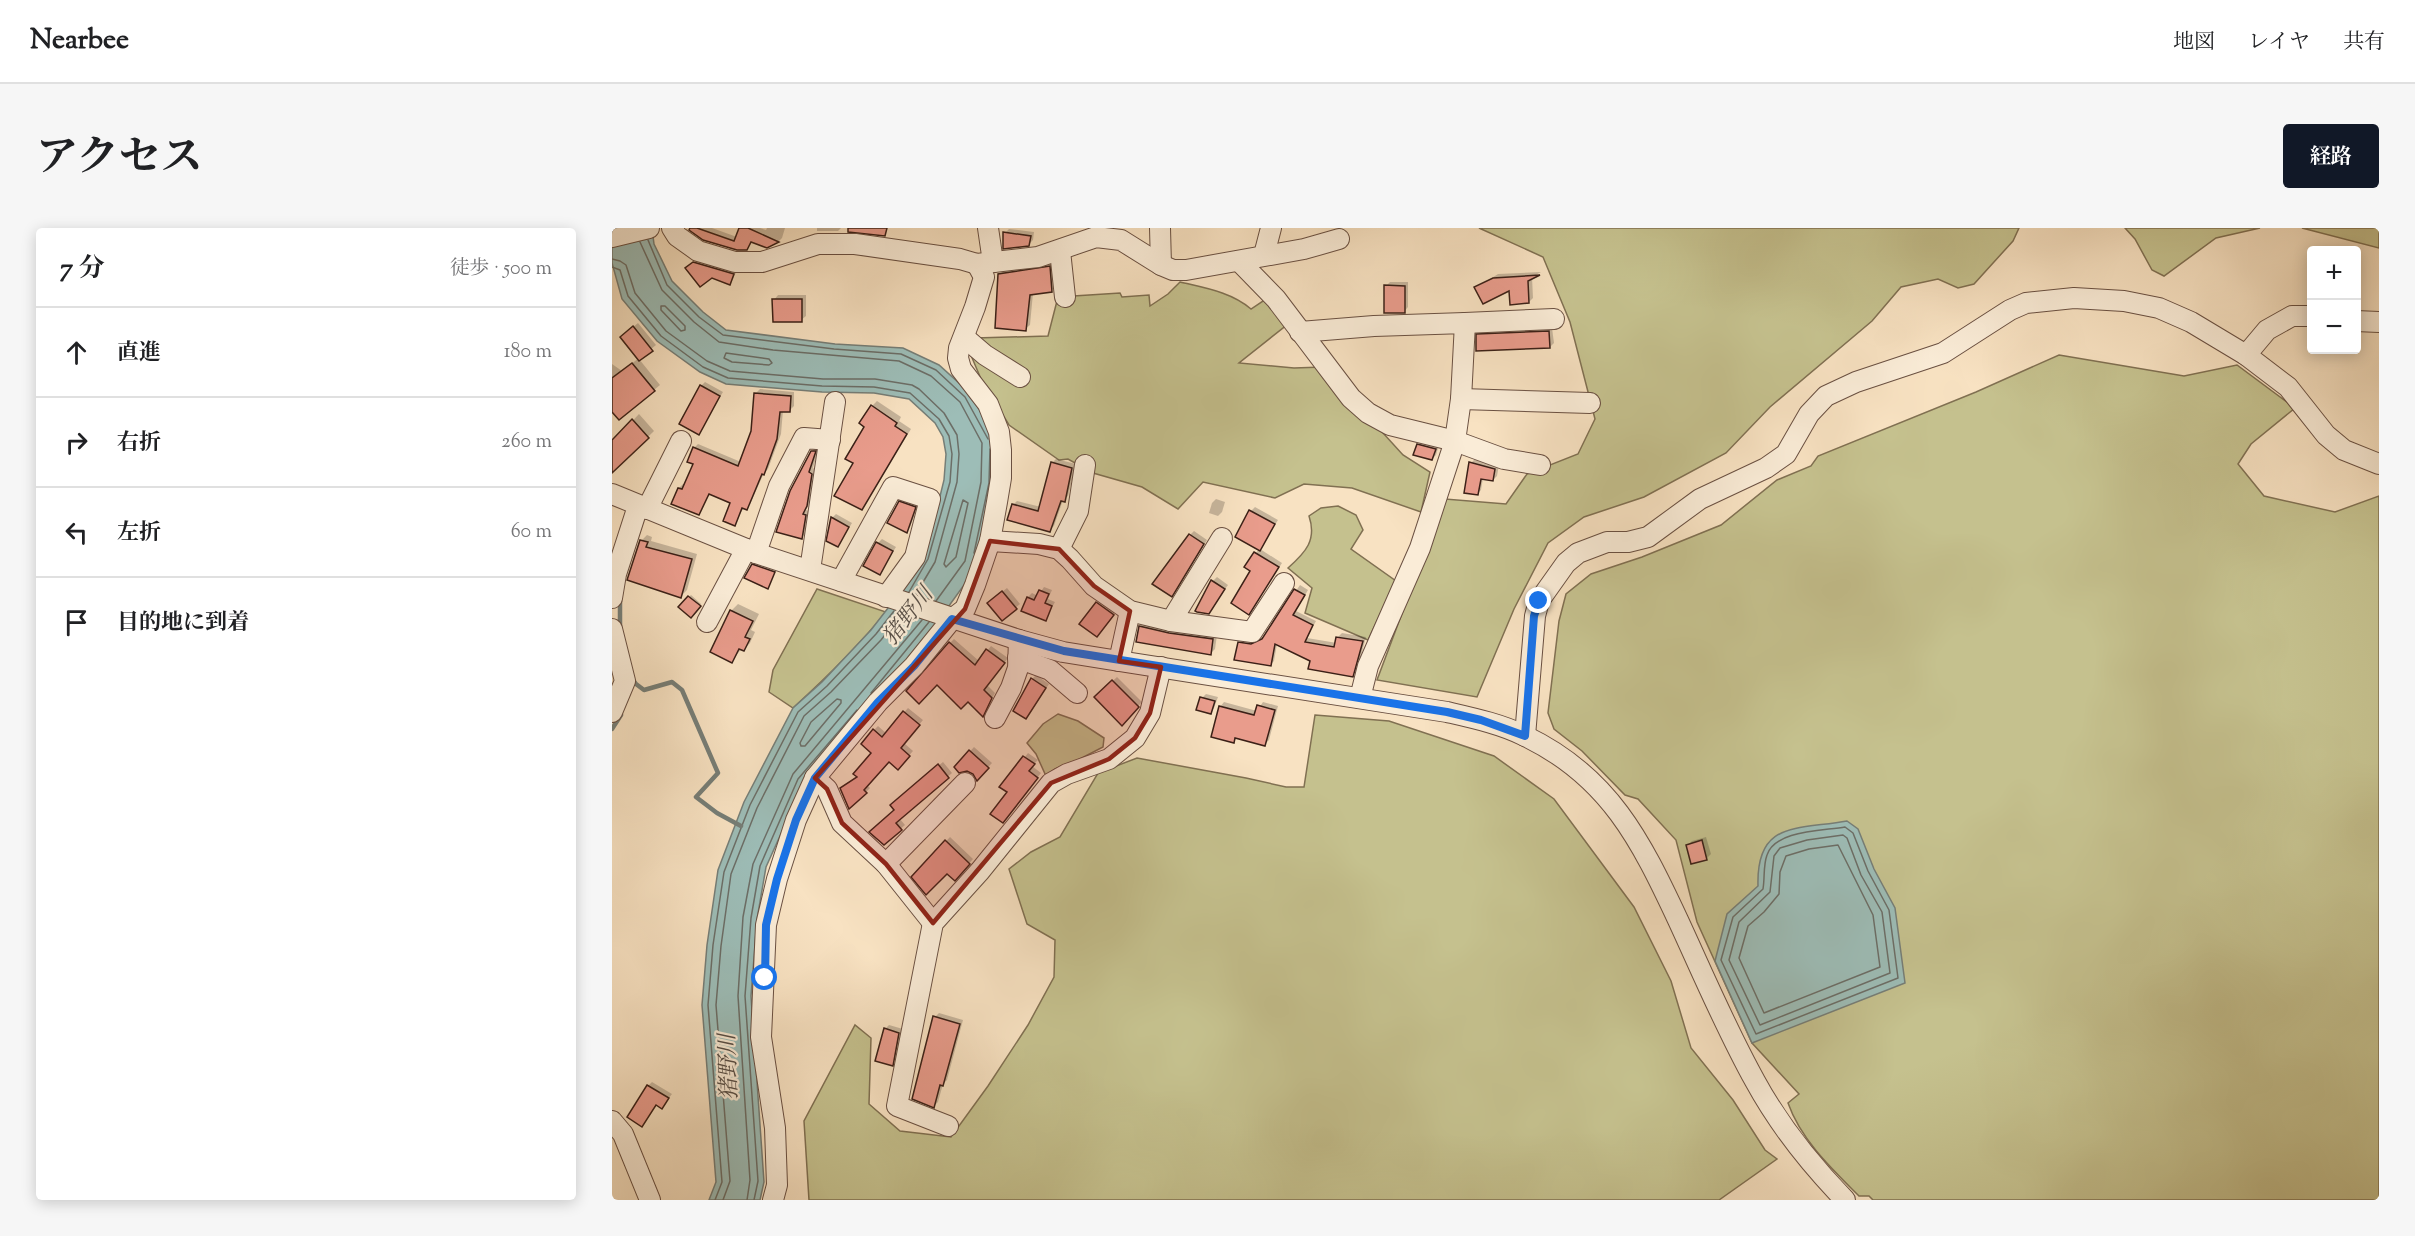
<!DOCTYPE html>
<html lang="ja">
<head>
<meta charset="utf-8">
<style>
  body { margin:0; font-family:"Sorts Mill Goudy","Noto Serif JP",serif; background:#f6f6f6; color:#202124 }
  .controls { position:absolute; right:18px; top:18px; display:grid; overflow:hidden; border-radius:6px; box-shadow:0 3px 15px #0003 }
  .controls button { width:54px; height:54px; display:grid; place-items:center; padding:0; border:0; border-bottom:2px solid #e0e0e0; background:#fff; color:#202124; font:30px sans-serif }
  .stop { position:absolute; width:18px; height:18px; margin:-14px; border:4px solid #1a73e8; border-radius:50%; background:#fff }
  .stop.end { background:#1a73e8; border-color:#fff; box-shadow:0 2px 6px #0008 }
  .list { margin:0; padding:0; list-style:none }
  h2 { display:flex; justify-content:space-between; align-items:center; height:78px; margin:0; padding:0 24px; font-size:26px }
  h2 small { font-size:20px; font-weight:400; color:#757577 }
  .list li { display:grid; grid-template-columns:39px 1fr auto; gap:18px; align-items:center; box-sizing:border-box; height:90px; padding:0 24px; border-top:2px solid #e0e0e0 }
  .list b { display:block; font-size:22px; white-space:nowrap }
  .list em { font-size:20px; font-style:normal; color:#757577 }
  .icon { flex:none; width:33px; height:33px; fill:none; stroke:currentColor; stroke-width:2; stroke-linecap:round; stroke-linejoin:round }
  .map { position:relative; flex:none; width:1767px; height:972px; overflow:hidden; border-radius:6px }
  header { display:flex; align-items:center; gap:36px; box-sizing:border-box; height:84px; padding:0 30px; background:#fff; border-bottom:2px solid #e0e0e0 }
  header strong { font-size:28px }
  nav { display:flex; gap:33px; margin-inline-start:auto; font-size:21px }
  .intro { display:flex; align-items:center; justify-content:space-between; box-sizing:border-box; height:144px; padding:0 36px }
  h1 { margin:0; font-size:42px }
  .button { padding:15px 27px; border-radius:6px; background:#111827; color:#fff; font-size:21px; font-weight:700 }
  main { display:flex; gap:36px; padding:0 36px }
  aside { flex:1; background:#fff; border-radius:6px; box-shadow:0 3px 15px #0003 }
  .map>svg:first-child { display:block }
</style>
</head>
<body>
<header>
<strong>Nearbee</strong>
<nav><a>地図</a><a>レイヤ</a><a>共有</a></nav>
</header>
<div class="intro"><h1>アクセス</h1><a class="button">経路</a></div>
<main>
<aside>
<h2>7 分<small>徒歩 · 500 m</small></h2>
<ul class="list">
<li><svg class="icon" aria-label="ahead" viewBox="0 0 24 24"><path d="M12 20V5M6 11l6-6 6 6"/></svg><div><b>直進</b></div><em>180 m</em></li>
<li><svg class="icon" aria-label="right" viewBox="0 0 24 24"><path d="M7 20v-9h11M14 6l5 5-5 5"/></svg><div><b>右折</b></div><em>260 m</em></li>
<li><svg class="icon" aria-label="left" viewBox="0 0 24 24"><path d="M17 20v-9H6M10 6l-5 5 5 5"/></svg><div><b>左折</b></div><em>60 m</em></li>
<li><svg class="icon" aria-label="arrive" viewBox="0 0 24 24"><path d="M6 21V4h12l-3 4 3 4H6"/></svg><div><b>目的地に到着</b></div></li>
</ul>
</aside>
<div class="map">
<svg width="1767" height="972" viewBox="0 0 1767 972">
  <rect width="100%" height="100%" fill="#f8e2c2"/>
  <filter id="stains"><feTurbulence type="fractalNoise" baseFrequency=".00333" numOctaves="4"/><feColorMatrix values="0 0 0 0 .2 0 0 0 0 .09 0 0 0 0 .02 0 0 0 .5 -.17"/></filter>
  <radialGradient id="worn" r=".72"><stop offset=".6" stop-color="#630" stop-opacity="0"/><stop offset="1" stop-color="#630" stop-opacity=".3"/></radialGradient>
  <g fill="#c5c18e" stroke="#807052" stroke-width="1.5">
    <polygon points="867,0 1407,0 1401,13 1362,56 1346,60 1326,51 1289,59 1260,93 1158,179 1114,225 1032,269 972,289 936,315 902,381 865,469 765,452 833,271 894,276 915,246 966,226 983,191 958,94 931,29"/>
    <polygon points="1513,0 1648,0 1604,10 1552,48 1540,42 1523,11"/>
    <polygon points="1690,0 1767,0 1767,20"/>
    <path d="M568,54C593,60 619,64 639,81L660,67L676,96L627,135L682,140L711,139L791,227L818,244L809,284L740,260L692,256L663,270L591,254L566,281L530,259L481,245L456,231L447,232L397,197L369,151L358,125L363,110L436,108L446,69L508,65L510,69L537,67L538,78L556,66Z"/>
    <path d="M1447,127L1572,148L1625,137L1683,180L1639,216L1626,236L1652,268L1723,284L1767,268V972H1261L1257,968H1247C1220,941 1189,912 1176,875L1187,866L1140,815L1085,694L1064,612L1026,571L1013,567L970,523L942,501L936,485L947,393L954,366L979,346L1030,329L1109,297L1165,252L1199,238L1206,228L1364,164Z"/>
    <path d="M726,278L744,287L751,302L739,321L784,353L756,412L693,385L700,360L676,340C694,324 705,312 697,288L709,280Z"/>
    <path d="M205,361L274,384C246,419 214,450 181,480L157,464L161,442Z"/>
    <polygon points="446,486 466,493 492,510 491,519 464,533 443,541 434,548 424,526 415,515 431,496"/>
    <polygon points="703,487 777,493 882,528 942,571 1022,679 1059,753 1079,820 1121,872 1153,922 1165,931 1107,972 197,972 192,893 243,797 259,810 257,876 288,903 339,909 376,858 416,797 442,749 443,712 415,696 397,641 419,624 448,609 486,545 525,530 634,550 674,559 692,559"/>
  </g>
  <g fill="#9dbdb7" stroke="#767e77" stroke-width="1.5">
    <polygon points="0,0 40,0 42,16 60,53 91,84 114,102 223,116 291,120 327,137 358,165 384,212 383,255 365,339 316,407 192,555 154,639 145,691 139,768 152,954 148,972 97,972 104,954 90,777 95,717 106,642 132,574 181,480 210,454 259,402 293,358 321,297 332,252 334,226 331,209 323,195 297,171 262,165 210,164 114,156 88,144 45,113 10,71 0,35"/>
    <path d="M1235,593L1246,601L1262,641L1283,680L1293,755L1140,815L1103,733L1115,686L1146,658C1144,592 1186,602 1235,593Z"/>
  </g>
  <g fill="#0003">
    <polygon points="80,0 100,0 125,9 129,0 148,0 154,2 155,0 173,0 170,10 165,15 155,18 141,13 135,21"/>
    <polygon points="205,0 229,0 226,3 205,3"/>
    <polygon points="397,1 422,4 421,12 416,17 393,5"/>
    <polygon points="87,31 125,42 121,51 117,55 79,36"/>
    <polygon points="441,34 444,58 440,62 421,65 418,97 413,101 388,46 392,42"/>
    <polygon points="929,44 920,49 921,70 917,74 898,60 864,60 886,46"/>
    <polygon points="778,54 796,54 796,79 792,84 774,58"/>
    <polygon points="166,67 194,67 194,88 189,92 162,72"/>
    <polygon points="26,95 44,117 27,131 48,157 42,162 0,181 0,136 10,143 27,130 14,105"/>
    <polygon points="940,100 942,115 938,119 866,107 870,103"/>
    <polygon points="93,154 111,164 86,205 89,158"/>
    <polygon points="148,161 182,164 182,178 178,182 171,182 169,206 156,241 152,245 138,276 134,280 132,279 123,296 120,274 98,265 87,286 67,260 71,256 74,257 83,236 82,220 86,216 129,234 140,203 144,165"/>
    <polygon points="265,173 289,189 287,193 299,201 250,281 243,235 260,178"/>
    <polygon points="27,186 42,203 4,240 0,236 0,215"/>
    <polygon points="810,213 827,217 824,227 820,231 806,217"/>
    <polygon points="205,219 207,219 201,240 204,242 199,273 194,282 197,283 194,305 190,309 166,303 200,223"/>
    <polygon points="444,231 464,236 456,268 451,272 442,298 437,302 401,277 405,273 429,279 440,235"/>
    <polygon points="863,231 887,237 885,248 881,252 871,250 869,262 865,266 859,235"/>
    <polygon points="292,270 307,275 298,299 294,303 288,274"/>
    <polygon points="604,271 613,274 610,284 606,288 597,285 600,275"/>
    <polygon points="643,279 666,292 648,321 670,335 641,381 640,342 634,339 647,321 639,283"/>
    <polygon points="224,286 240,295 226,318 220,290"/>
    <polygon points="582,303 595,312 564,363 578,307"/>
    <polygon points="35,307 40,309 39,313 85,326 75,362 69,368 29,313"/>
    <polygon points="270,311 284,319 268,345 266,315"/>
    <polygon points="145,333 166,340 155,359 141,337"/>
    <polygon points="605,349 616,357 597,384 601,353"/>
    <polygon points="688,357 696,362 684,383 704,393 695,410 725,415 726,409 730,405 754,409 745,443 740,447 699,433 665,416 662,433 658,437 627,415 631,411 644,412 653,408"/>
    <polygon points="432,359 440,362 436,371 443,374 433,392 411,382 416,369 420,365 426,368"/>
    <polygon points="395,360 408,376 390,391 381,371"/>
    <polygon points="79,367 89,376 79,388 68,379"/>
    <polygon points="489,371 505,382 488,403 485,375"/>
    <polygon points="126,376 147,386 139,402 143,404 138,415 132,421 130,420 120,433 119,383"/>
    <polygon points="533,394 605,407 603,421 598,426 525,413 528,398"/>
    <polygon points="342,411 367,433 379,418 396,430 375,457 383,465 371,487 338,415"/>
    <polygon points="424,447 437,456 418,485 420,451"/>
    <polygon points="505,449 530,474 510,496 484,469"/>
    <polygon points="594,466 606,469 602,480 598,485 590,470"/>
    <polygon points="612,474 645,483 651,474 666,478 657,512 653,516 626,509 622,513 608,479"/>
    <polygon points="296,480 311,492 292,515 301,523 286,540 277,532 255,557 258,560 254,564 229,560 246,548 261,525 262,502 266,498 274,505"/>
    <polygon points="362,519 380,535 365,551 362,545 344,539"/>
    <polygon points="416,525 426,532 420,538 429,545 395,589 397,564 390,559"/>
    <polygon points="331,534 340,545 287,590 293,597 272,615 284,581 284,573"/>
    <polygon points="338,609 361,631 343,651 335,644 301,649"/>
    <polygon points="1094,609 1099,626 1095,630 1080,634 1076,617 1080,613"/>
    <polygon points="327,785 351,792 335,852 331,856 326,874 322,878 323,789"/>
    <polygon points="277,797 291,801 284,832 280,836 273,801"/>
    <polygon points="40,854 60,866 50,879 45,876 30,897 36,858"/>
  </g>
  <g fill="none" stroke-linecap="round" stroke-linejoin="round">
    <g stroke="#6c6e67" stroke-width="1.5">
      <polyline points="36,12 55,57 87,89 111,107 222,121 289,126 324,142 353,169 376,211"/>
      <polyline points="28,14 50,62 82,94 107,114 161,122 287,133 319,148 348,174 370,215 369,254 353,333 324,373"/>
      <polyline points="0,31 8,33 14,37 23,65 54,103 95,133 118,143 211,151 263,151 300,157 307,161 332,185 345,207 347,226 345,254 323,334 304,366"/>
      <polyline points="0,39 8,42 16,68 49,108 91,139 116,150 210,158 262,159 298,165 327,191 337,208 340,226 338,254 316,331 297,364"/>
      <polygon points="49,78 53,78 73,98 73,102 69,103 49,82"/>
      <polygon points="114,125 157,131 160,135 157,137 120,134 112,130"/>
      <polygon points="351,272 356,275 344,329 334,339 332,336"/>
      <polyline points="362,325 377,255 378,221"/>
      <polyline points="259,465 317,394"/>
      <polygon points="225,471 229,472 229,475 193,518 189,518 188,515 199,494"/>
      <path d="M1233,599L1241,605L1256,643L1277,682L1286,750L1144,806L1109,732L1121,689L1151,661C1153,649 1151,638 1155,627C1163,602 1211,603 1233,599Z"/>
      <polygon points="1231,607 1235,610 1249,647 1270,684 1278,745 1148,797 1117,732 1127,694 1158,664 1162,628 1168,620 1195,612"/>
      <polygon points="1226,617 1261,687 1268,739 1152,785 1127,730 1136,698 1152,684 1167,666 1168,644 1174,628 1197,621"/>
      <polyline points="103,972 110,954 96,777 101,717 112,644 138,577 186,484 215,458 264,406 282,383"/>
      <polyline points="111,972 118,953 104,777 109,718 119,646 145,580 192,488 219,464 269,412 290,385"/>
      <polyline points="135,972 138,952 126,768 131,689 141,636 181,546 310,392"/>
      <polyline points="142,972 146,953 133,768 139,690 148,638 186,551 245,482"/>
    </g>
    <g stroke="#767e77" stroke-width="4.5">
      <polyline points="8,373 8,403"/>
      <polyline points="19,449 24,456 32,462 60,454 70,462 106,545 84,569 105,585 129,598"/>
      <polyline points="0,501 9,487"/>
    </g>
  </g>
  <g fill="#e99c8c" stroke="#3b2017" stroke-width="1.5">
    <polygon points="78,0 85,0 122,13 127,0 136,0 167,14 155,20 139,14 135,22 125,22 91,12 77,2"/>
    <polygon points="236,0 275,0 273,8 236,4"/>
    <polygon points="391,4 419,8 417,18 391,21"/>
    <polygon points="81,34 122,46 118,57 100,50 88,59 73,40"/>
    <polygon points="438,38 440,64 418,67 414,103 383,100 386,46"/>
    <polygon points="928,47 916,53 917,75 898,77 897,63 871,76 862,59 881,50"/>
    <polygon points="772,57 793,58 793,85 772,85"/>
    <polygon points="160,71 190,71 190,94 161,94"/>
    <polygon points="21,98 41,123 27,133 8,109"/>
    <polygon points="937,103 938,120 864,123 864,106"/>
    <polygon points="20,135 43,163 7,192 0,184 0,150"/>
    <polygon points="88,157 108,168 87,207 67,196"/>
    <polygon points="142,165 179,168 178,184 168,184 165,211 152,247 150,246 135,282 130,280 123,298 111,293 118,275 97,266 87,287 59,276 66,260 70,261 81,236 75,234 81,219 126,238 139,203"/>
    <polygon points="259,177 285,195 283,198 295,206 250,282 222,268 241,235 233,231 252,199 247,195"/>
    <polygon points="20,191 37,210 0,245 0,212"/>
    <polygon points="805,216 824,221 820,232 801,227"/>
    <polygon points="199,223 204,223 197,244 200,246 195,278 191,286 194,287 190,311 164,304 178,263"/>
    <polygon points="439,234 460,240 453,274 449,273 438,304 395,292 400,276 426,283"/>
    <polygon points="857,234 883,241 881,253 869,251 866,267 852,265"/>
    <polygon points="287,273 304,279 295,305 275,295"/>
    <polygon points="637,282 663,296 648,323 623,309"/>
    <polygon points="219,289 237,299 226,319 214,313"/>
    <polygon points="577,306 592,316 560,369 540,356"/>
    <polygon points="28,312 36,314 34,319 80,331 69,370 15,352"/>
    <polygon points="264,314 281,323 268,347 251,338"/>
    <polygon points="642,324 667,339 637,387 619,375 638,343 632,339"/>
    <polygon points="140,336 163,344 156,361 132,350"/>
    <polygon points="599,352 613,361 597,386 585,384 583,383"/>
    <polygon points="682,361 693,367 681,387 701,397 693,414 722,419 724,409 751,413 741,449 696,441 698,433 663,416 659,438 622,432 626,414 639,416 650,411"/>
    <polygon points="427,362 437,366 433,375 440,378 434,393 409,383 415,369 422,372"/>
    <polygon points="390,363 405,381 390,393 375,375"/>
    <polygon points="76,368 89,378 79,390 66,379"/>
    <polygon points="484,374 502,387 485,409 467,396"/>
    <polygon points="118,382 141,393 133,409 138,411 132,423 127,421 120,435 98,424"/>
    <polygon points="527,398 557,405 601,411 599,427 524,414"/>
    <polygon points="337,414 363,437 374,421 393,435 372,462 380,470 371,489 356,474 349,481 325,457 307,476 294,463"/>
    <polygon points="419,450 434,460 414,491 401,483"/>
    <polygon points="500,452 527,479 510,498 482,469"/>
    <polygon points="588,469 603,473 599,486 584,482"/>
    <polygon points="645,477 663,482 653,518 623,510 622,515 599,509 607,478 642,487"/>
    <polygon points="291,483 308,497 289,520 298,528 286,542 277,534 252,562 255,565 237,581 228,560 245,549 241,546 259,525 249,516 261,501 270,509"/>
    <polygon points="357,522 377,540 365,553 361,546 355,543 347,545 342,539"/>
    <polygon points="411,528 423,536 417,543 426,550 391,595 378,586 395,564 387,559"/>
    <polygon points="326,536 337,550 284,595 290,602 272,617 257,604 282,582 278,577"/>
    <polygon points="333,612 358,636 343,653 335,646 314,667 299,649"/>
    <polygon points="1090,612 1095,632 1079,636 1074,617"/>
    <polygon points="321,788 348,796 331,858 328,857 322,880 300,871"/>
    <polygon points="272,800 287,805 281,838 263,833"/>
    <polygon points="35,857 57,870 50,881 44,877 30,899 15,889"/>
  </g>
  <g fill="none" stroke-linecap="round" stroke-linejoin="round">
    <defs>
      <g id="minor">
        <polyline points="60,0 65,8 86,23 123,34 150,34 206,16 243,16 348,31 365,36 426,29 484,9 509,12 549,37 561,42 574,42 692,21 727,11"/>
        <polyline points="376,0 381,34"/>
        <polyline points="548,0 549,37"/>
        <polyline points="0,9 37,0"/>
        <polyline points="448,23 453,69"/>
        <polyline points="652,27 659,0"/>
        <polyline points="627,33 664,71 739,170 756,185 778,197 843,213 892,231 928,237"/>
        <polyline points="1744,93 1767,94"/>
        <polyline points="853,95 942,91"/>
        <polyline points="688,104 762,98 853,95 849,171 843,213 808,320 756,438 748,470"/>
        <polyline points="352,109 373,127 408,149"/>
        <polyline points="1634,127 1655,102 1680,88 1700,88"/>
        <polyline points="849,171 978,175"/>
        <path d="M0,266L144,325L407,412L451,424L507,433L835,484C861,490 889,496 913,508C997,548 1029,613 1066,692C1091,746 1114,801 1143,853C1167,897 1198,936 1233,972"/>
        <polyline points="35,281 69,213"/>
        <polyline points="378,313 427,316 447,321 458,331 482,358 518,383 559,393 640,404 672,355"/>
        <polyline points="447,321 466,283 473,237"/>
        <polyline points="144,325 167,258 192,210 218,212"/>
        <polyline points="198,342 223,174"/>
        <polyline points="229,353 281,259 318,271 303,329 274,369"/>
        <polyline points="0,370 4,346 26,278"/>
        <polyline points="559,393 610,310"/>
        <polyline points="95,394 134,321"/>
        <polyline points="0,401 13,453 0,484"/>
        <polyline points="406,430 438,442 465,465"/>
        <polyline points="507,433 518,383"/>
        <polyline points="383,490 399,460 406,440 407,412"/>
        <polyline points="913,508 923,388 927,373 954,335 966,325 995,314 1016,314 1036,309 1088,271 1154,240 1174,226 1197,186 1214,168 1244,154 1331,125 1398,82 1414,75 1462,70 1512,73 1547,80 1579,94 1634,127 1676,159 1714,207 1732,222 1767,236"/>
        <polyline points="203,550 215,561 230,595 274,636 321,695"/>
        <polyline points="274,636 353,555"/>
        <polyline points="0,893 11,906 38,972"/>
        <polyline points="336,898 285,878 321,695 368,643 439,555 455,546 497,531 523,510 538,485 549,439"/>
        <polyline points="161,972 165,957 163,900 149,809 154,697 165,651 184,592 203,550 266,474 302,438 340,391 353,381 363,357 378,313 385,274 389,250 389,222 387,204 376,176 349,141 346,130 347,120 363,79 372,49 365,36"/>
      </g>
    </defs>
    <use href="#minor" stroke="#6a5042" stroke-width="22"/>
    <use href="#minor" stroke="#faecd7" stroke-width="20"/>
  </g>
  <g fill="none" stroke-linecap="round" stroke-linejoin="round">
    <polyline stroke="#1a73e8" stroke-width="8" points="153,750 154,697 165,651 184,592 203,550 266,474 302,438 340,391 452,423 835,484 869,492 913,508 922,388 927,373"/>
  </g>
  <path fill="#8f2418" fill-opacity="0.2" stroke="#8f2418" stroke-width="4.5" stroke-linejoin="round" d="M378,313L447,321L482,358L518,383L507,433L549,439L538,485L523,510L497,531L439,555L321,695L274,636L230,595L215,561L203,550L353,381Z"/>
  <g text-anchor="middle" stroke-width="4.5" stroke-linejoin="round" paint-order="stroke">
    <g font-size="22" font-style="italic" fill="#584f47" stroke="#faecd7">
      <text transform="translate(295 387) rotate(-52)" y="8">猪野川</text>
      <text transform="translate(115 839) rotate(-92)" y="8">猪野川</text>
    </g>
  </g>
  <rect width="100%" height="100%" filter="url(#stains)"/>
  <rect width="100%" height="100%" fill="url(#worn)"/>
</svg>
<div class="controls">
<button>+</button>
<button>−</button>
</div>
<div class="stop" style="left:153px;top:750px"></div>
<div class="stop end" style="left:927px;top:373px"></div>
</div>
</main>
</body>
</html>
